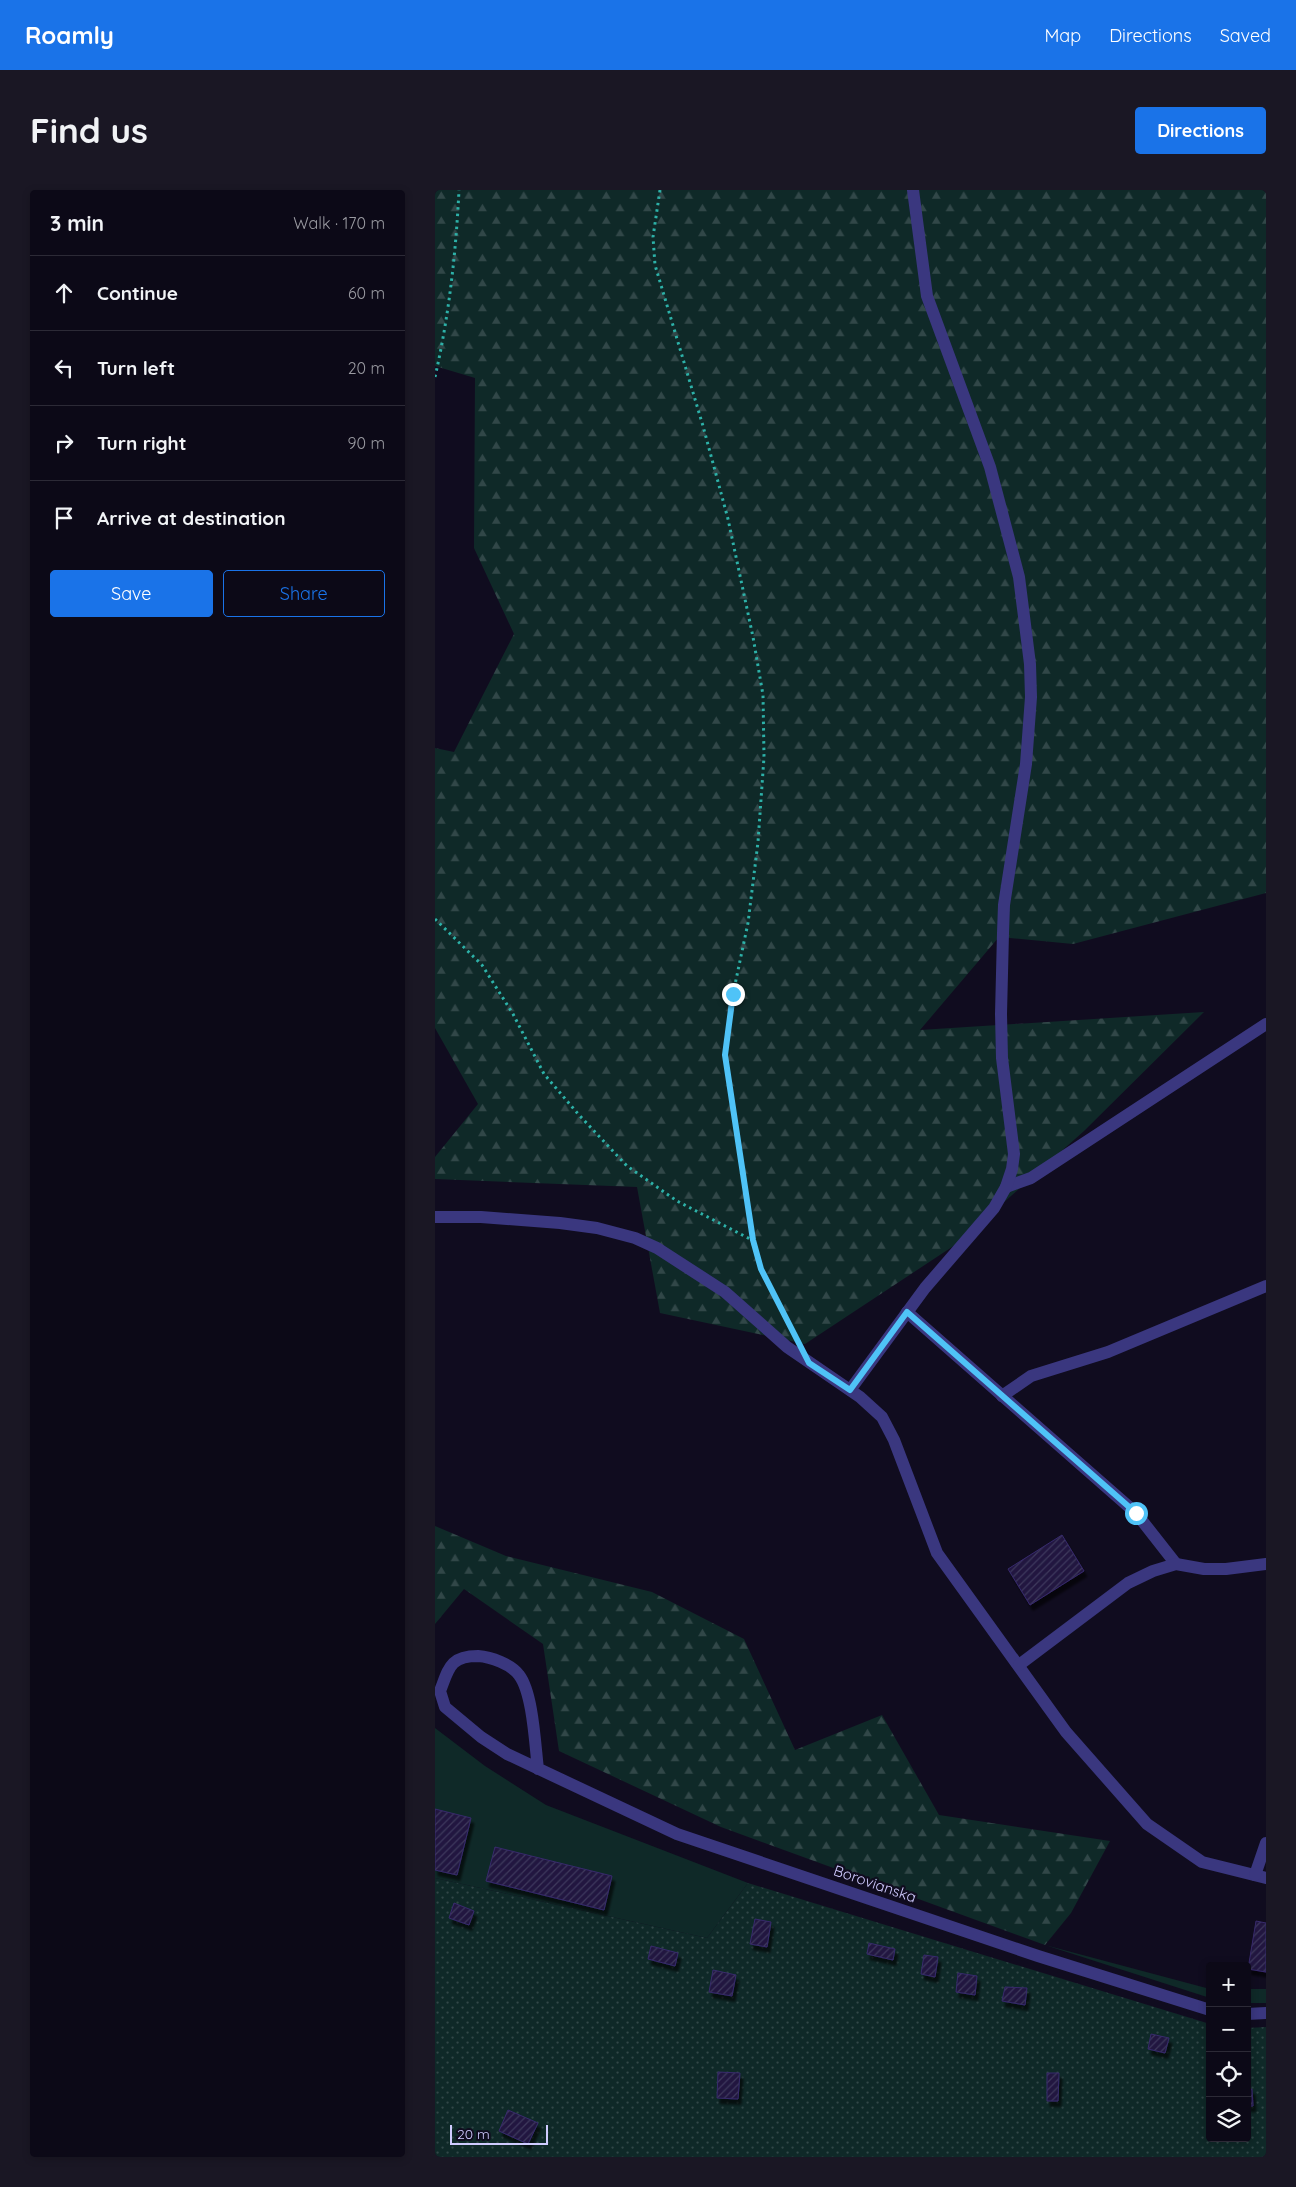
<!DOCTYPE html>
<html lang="en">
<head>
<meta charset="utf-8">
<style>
  body { margin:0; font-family:Quicksand,sans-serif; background:#1a1724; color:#f1f3f6 }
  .controls { position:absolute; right:15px; bottom:15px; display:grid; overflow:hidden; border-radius:5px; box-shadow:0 2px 8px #0003 }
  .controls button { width:45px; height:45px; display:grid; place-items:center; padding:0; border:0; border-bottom:1px solid #2c2a36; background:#0c0917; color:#f1f3f6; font:25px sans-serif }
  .scale { position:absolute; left:15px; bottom:12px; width:98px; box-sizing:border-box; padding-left:5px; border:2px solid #d0cbff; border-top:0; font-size:14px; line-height:18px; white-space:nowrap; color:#d0cbff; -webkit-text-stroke:4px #100c1f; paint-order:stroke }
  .stop { position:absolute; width:15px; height:15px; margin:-11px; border:4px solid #4fc3f7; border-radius:50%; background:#fff }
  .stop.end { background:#4fc3f7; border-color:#fff; box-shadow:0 1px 5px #0008 }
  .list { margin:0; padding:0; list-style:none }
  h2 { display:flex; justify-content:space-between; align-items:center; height:65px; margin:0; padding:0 20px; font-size:21px }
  h2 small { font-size:16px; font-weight:400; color:#9a9aa1 }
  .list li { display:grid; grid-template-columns:32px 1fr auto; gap:15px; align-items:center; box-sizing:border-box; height:75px; padding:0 20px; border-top:1px solid #2c2a36 }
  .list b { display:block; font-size:19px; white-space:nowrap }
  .list em { font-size:16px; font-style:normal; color:#9a9aa1 }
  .actions { display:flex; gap:10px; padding:15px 20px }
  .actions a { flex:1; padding:11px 0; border:1px solid #1a73e8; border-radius:5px; text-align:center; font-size:18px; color:#1a73e8 }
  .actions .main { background:#1a73e8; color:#fff }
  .icon { flex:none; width:28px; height:28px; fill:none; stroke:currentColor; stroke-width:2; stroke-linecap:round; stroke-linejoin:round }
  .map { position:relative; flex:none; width:831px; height:1967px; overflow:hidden; border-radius:5px }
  header { display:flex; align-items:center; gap:30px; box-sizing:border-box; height:70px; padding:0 25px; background:#1a73e8; color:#fff }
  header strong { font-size:24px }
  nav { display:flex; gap:28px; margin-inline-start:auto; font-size:18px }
  .intro { display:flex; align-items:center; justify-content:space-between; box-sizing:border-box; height:120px; padding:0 30px }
  h1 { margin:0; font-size:35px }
  .button { padding:12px 22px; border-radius:5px; background:#1a73e8; color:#fff; font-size:18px; font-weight:700 }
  main { display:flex; gap:30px; padding:0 30px }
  aside { flex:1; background:#0c0917; border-radius:5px; box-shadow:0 2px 8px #0003 }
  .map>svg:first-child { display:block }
</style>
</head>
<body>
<header>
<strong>Roamly</strong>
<nav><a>Map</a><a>Directions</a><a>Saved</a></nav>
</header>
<div class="intro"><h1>Find us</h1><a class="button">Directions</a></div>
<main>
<aside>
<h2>3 min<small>Walk · 170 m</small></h2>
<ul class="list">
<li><svg class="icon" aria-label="ahead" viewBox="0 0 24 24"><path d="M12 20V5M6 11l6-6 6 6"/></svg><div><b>Continue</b></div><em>60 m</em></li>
<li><svg class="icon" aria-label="left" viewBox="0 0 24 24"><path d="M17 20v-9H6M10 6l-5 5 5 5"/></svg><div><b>Turn left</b></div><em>20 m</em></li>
<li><svg class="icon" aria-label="right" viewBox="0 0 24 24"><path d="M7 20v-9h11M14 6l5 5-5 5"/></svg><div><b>Turn right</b></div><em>90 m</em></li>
<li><svg class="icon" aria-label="arrive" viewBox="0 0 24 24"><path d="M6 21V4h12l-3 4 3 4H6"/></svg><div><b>Arrive at destination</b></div></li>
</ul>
<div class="actions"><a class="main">Save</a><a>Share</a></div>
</aside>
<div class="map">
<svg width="831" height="1967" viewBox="0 0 831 1967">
  <defs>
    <pattern id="forest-firs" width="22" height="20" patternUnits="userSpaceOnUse" patternTransform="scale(1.25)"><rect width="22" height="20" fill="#0f2928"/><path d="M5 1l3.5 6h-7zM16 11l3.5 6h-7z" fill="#314748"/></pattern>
    <pattern id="garden-dots" width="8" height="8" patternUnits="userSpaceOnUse" patternTransform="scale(1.25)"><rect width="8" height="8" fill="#0f2928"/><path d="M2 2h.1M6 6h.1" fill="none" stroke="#314748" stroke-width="1.8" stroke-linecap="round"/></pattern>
    <pattern id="building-hatch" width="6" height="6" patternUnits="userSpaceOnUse" patternTransform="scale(1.25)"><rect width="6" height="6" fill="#201840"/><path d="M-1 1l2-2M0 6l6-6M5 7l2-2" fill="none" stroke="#3f385d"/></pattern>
    <filter id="shadow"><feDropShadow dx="3" dy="5.5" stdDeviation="1" flood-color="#0009"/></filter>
  </defs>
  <rect width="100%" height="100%" fill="#100c1f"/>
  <g fill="#0f2928">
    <polygon points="0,1538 50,1576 111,1615 313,1693 272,1748 0,1688"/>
    <polygon points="610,1755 775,1799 775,1808"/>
    <rect x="812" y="1799" width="19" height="14"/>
  </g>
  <g fill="url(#forest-firs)">
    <polygon points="0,0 831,0 831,703 638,754 564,747 485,840 769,822 649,941 523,1053 370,1154 225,1123 202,997 0,989 0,967 43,914 0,838 0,558 19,562 79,444 39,358 40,188 0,176"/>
    <polygon points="0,1336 71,1366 217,1402 309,1449 360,1560 447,1525 504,1625 675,1651 636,1723 610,1755 286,1637 124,1561 108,1454 29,1399 0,1434"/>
  </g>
  <polygon fill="url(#garden-dots)" points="0,1688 272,1748 313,1693 775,1834 775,1948 812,1948 812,1838 831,1837 831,1967 0,1967"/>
  <g fill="url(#building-hatch)" stroke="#372a6c" filter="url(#shadow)">
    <polygon points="627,1345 649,1381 595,1415 573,1379"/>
    <polygon points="0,1619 36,1628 22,1685 0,1680"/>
    <polygon points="60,1657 177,1686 169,1720 51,1691"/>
    <polygon points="19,1713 39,1721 34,1735 14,1728"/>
    <polygon points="320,1729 336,1732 332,1757 315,1754"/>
    <polygon points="821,1731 831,1733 831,1782 813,1779"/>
    <polygon points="434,1753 460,1759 458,1770 432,1764"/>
    <polygon points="216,1756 243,1763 240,1776 213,1769"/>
    <polygon points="489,1765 503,1767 500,1787 486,1784"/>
    <polygon points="278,1780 301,1785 297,1806 274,1802"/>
    <polygon points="523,1783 542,1786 540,1805 521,1802"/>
    <polygon points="570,1797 592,1798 590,1815 567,1811"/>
    <polygon points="716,1844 734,1848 730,1863 713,1859"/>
    <polygon points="283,1882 305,1883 303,1909 282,1908"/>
    <polygon points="612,1883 624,1883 623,1911 612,1911"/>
    <polygon points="812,1899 817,1899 818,1916 812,1916"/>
    <polygon points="73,1920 103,1933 93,1954 64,1941"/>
  </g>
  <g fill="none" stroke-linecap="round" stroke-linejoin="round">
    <g stroke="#2db1a8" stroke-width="3" stroke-dasharray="2.5 4" stroke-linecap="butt">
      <polyline points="225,0 218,47 220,75 268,236 293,329 318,447 328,505 329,567 323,652 313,733 298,804 290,865 317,1051 326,1079 346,1119"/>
      <path d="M0,187C14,126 21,62 24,0"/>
      <polyline points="0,729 47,775 78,824 109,884 144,925 192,976 242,1011 317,1050"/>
    </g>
    <g stroke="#3a377f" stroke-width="12">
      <polyline points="571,997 596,988 831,834"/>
      <polyline points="0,1027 46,1027 125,1033 162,1038 200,1048 222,1058 290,1102 352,1157 425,1207 447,1227 459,1250 502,1363 631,1542 712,1634 767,1672 831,1688"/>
      <polyline points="472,1122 701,1323 741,1374"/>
      <polyline points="415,1200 490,1098 559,1018 571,997 577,979 579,964 567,868 566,824 568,743 569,715 591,574 596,507 595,474 584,387 555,277 492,106 478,0"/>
      <polyline points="567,1206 596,1186 673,1162 831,1096"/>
      <polyline points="584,1475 693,1393 718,1381 741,1374 769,1379 791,1379 831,1374"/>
      <polyline points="820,1685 831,1653"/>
    </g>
    <g stroke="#3a377f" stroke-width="12">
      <path d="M103,1579C100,1555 98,1503 84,1485C76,1474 56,1467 43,1466C15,1466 14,1478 5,1501L10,1517L46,1547L72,1564L242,1644L603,1766L775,1820"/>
      <polyline points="812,1824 831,1823"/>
    </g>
  </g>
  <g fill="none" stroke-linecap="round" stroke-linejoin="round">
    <polyline stroke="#4fc3f7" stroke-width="6" points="298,804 290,865 318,1050 326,1079 374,1173 415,1200 472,1122 701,1323"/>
  </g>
  <g text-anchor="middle" stroke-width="4.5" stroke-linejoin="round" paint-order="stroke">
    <g font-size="15" fill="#d0cbff" stroke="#100c1f">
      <text transform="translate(440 1694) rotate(19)" y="5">Borovianska</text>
    </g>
  </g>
</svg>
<div class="controls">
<button>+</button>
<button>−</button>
<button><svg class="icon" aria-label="locate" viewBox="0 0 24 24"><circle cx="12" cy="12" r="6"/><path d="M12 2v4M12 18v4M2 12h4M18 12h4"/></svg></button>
<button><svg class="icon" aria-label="layers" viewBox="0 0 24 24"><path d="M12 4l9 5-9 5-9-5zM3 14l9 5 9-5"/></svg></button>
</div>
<div class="scale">20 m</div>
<div class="stop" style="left:701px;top:1323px"></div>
<div class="stop end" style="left:298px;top:804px"></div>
</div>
</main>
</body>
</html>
